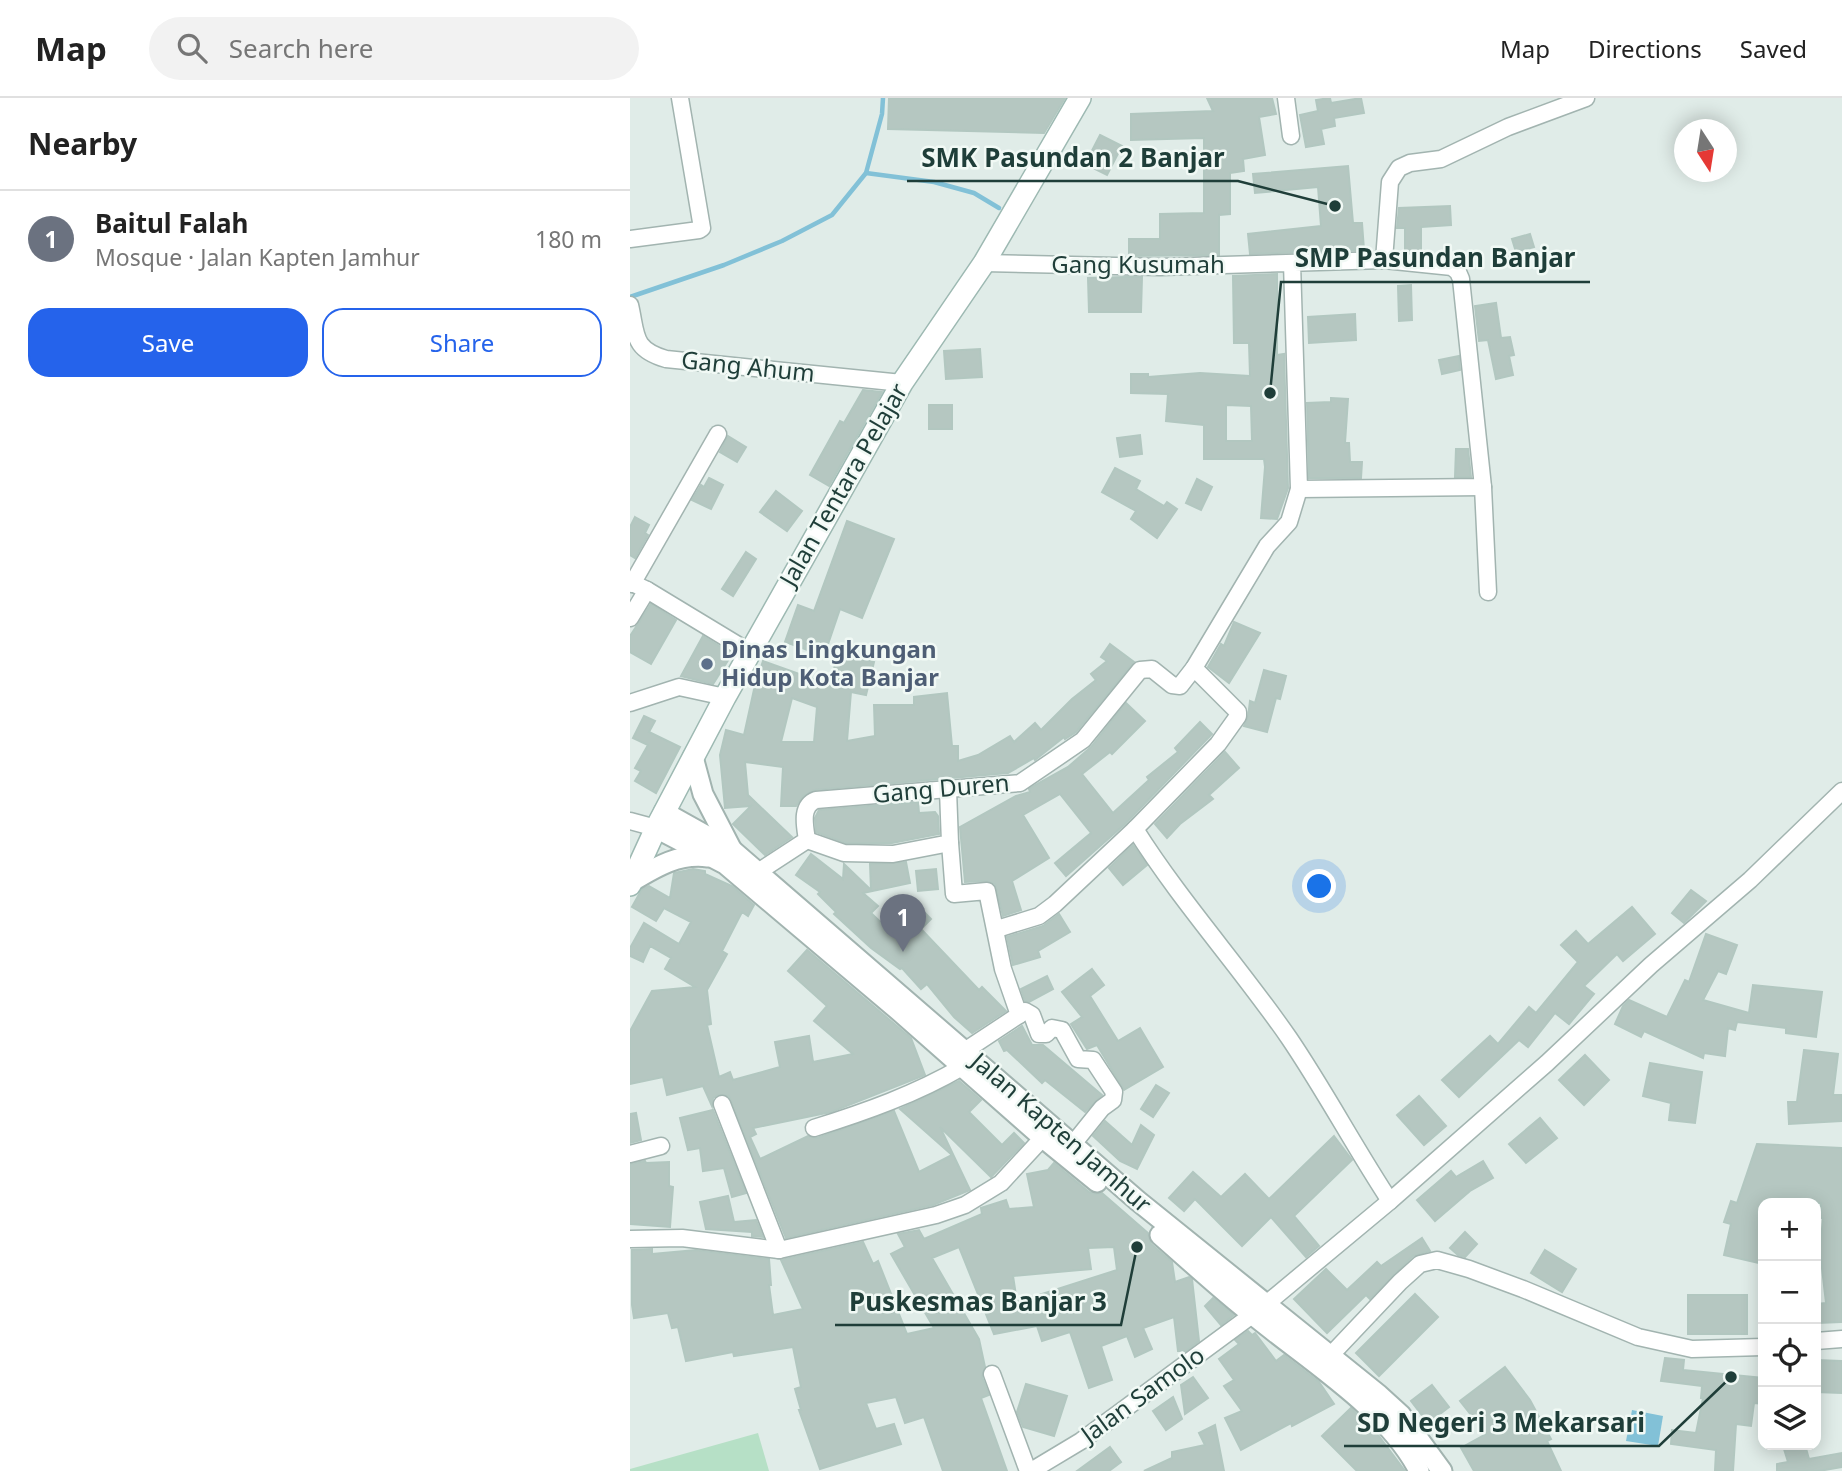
<!DOCTYPE html>
<html lang="en">
<head>
<meta charset="utf-8">
<style>
  body { margin:0; font-family:"Noto Sans",sans-serif; background:#f2f2f2; color:#222 }
  .controls { position:absolute; right:21px; bottom:21px; display:grid; overflow:hidden; border-radius:14px; box-shadow:0 4px 18px #0003 }
  .controls button { width:63px; height:63px; display:grid; place-items:center; padding:0; border:0; border-bottom:2px solid #e0e0e0; background:#fff; color:#222; font:35px sans-serif }
  .compass { position:absolute; left:1044px; top:21px; width:63px; height:63px; border-radius:50%; background:#fff; box-shadow:0 4px 18px #0003; rotate:168deg }
  .you { position:absolute; left:690px; top:789px; width:24px; height:24px; margin:-18px; border:5px solid #fff; border-radius:50%; background:#1a73e8; box-shadow:0 0 0 10px #1a73e833 }
  .badge { display:grid; place-items:center; width:46px; height:46px; border-radius:50%; background:#2563eb; color:#fff; font-size:23px; font-weight:700 }
  .pin { position:absolute; translate:-50% -58px; filter:drop-shadow(0 2px 4px #0008) }
  .pin::after { content:''; position:absolute; top:37px; width:24px; height:21px; background:inherit; clip-path:polygon(0 0,100% 0,50% 100%) }
  .list { margin:0; padding:0; list-style:none }
  h2 { display:flex; justify-content:space-between; align-items:center; height:91px; margin:0; padding:0 28px; font-size:30px }
  h2 small { font-size:23px; font-weight:400; color:#767676 }
  .list li { display:grid; grid-template-columns:46px 1fr auto; gap:21px; align-items:center; box-sizing:border-box; height:98px; padding:0 28px; border-top:2px solid #e0e0e0 }
  .list b { display:block; font-size:26px; white-space:nowrap }
  .list p { margin:0; font-size:23px; white-space:nowrap; color:#767676 }
  .list em { font-size:23px; font-style:normal; color:#767676 }
  .actions { display:flex; gap:14px; padding:21px 28px }
  .actions a { flex:1; padding:16px 0; border:2px solid #2563eb; border-radius:21px; text-align:center; font-size:24px; color:#2563eb }
  .actions .main { background:#2563eb; color:#fff }
  .icon { flex:none; width:38px; height:38px; fill:none; stroke:currentColor; stroke-width:2; stroke-linecap:round; stroke-linejoin:round }
  .map { position:relative; flex:none; width:1212px; height:1373px; overflow:hidden }
  header { display:flex; align-items:center; gap:42px; box-sizing:border-box; height:98px; padding:0 35px; background:#fff; border-bottom:2px solid #e0e0e0 }
  header strong { font-size:33px }
  nav { display:flex; gap:38px; margin-inline-start:auto; font-size:24px }
  .search { width:490px; height:63px; background:#f2f2f2; display:flex; align-items:center; gap:18px; box-sizing:border-box; padding:0 24px; border-radius:38px; color:#767676; font-size:26px }
  main { display:flex }
  aside { flex:1; background:#fff }
  .map>svg:first-child { display:block }
</style>
</head>
<body>
<header>
<strong>Map</strong>
<div class="search"><svg class="icon" aria-label="search" viewBox="0 0 24 24"><circle cx="10" cy="10" r="6"/><path d="M15 15l6 6"/></svg>Search here</div>
<nav><a>Map</a><a>Directions</a><a>Saved</a></nav>
</header>
<main>
<aside>
<h2>Nearby<small></small></h2>
<ul class="list">
<li><span class="badge" style="background:#6b7280">1</span><div><b>Baitul Falah</b><p>Mosque · Jalan Kapten Jamhur</p></div><em>180 m</em></li>
</ul>
<div class="actions"><a class="main">Save</a><a>Share</a></div>
</aside>
<div class="map">
<svg width="1212" height="1373" viewBox="0 0 1212 1373">
  <rect width="100%" height="100%" fill="#e0ece8"/>
  <polygon fill="#b6e0c6" points="128,1335 139,1373 0,1373 0,1371"/>
  <polygon fill="#82c1d7" points="1002,1312 1033,1318 1028,1348 996,1343"/>
  <g fill="none" stroke-linecap="round" stroke-linejoin="round">
    <g stroke="#82c1d7" stroke-width="4.5">
      <polyline points="236,75 304,84 344,95 369,110"/>
      <polyline points="0,199 94,167 152,143 202,117 236,75 252,16 253,0"/>
    </g>
  </g>
  <g fill="#b5c7c1" stroke="#b2c7c0" stroke-width="2" fill-rule="evenodd">
    <polygon points="259,0 435,0 414,35 258,31"/>
    <polygon points="577,0 642,0 646,16 629,19 635,57 613,61 614,73 600,75 600,116 589,117 589,157 499,158 499,141 530,141 530,116 574,115 574,40 501,42 501,16 583,13"/>
    <polygon points="700,0 701,5 731,0 734,15 704,20 705,28 691,31 694,46 676,49 670,17 688,13 686,2"/>
    <polygon points="470,37 492,48 477,77 455,66"/>
    <polygon points="718,68 723,125 732,125 734,152 620,156 618,136 691,128 688,89 625,95 623,76"/>
    <polygon points="820,108 821,127 791,129 791,155 775,154 775,130 767,130 769,110"/>
    <polygon points="900,136 904,149 886,154 882,141"/>
    <path d="M647,176V257L654,256L658,390L647,421L631,420L635,369L634,361H574V327L536,323L538,296L501,295V276H518V279L570,275L620,278L619,245H604L603,178ZM596,307L621,308L622,343H596Z"/>
    <polygon points="496,179 512,179 511,214 459,214 458,180"/>
    <polygon points="781,187 782,222 769,223 768,188"/>
    <polygon points="866,205 871,240 880,239 884,257 879,258 883,277 866,281 858,242 849,243 845,208"/>
    <polygon points="725,216 726,242 679,245 678,219"/>
    <polygon points="350,251 352,279 316,281 314,253"/>
    <polygon points="829,258 830,272 812,276 809,262"/>
    <polygon points="233,292 252,294 199,388 180,377 210,323 214,325"/>
    <polygon points="701,300 718,301 715,345 719,345 720,364 732,364 731,380 679,380 677,305 701,304"/>
    <rect x="299" y="307" width="23" height="24"/>
    <polygon points="510,337 512,356 490,359 487,340"/>
    <polygon points="98,338 116,349 107,364 90,354"/>
    <polygon points="826,351 838,351 841,379 825,379"/>
    <polygon points="485,370 510,383 506,391 534,408 537,404 547,411 527,440 501,421 506,413 472,394"/>
    <polygon points="79,380 93,387 81,411 62,402 71,387 74,389"/>
    <polygon points="567,381 582,389 571,412 556,405"/>
    <polygon points="146,393 172,413 157,433 130,414"/>
    <polygon points="5,419 19,427 15,435 18,437 5,460 0,457 0,429"/>
    <polygon points="217,423 264,441 232,520 210,511 194,558 155,544 168,507 184,513"/>
    <polygon points="116,454 126,461 103,498 92,491"/>
    <polygon points="21,506 46,522 21,566 0,554 0,538"/>
    <polygon points="604,524 630,535 599,585 578,569 591,546 594,548"/>
    <polygon points="73,538 102,556 83,586 51,578"/>
    <path d="M480,546L504,564L446,634L435,641L434,639L405,662L404,660L378,675L185,692L173,698L166,708H151L153,669L115,664L118,697L162,739L135,757L103,726L121,708L95,710L90,657L96,632L114,637L125,587L133,563L200,587L208,555L244,564L236,597L221,594L217,643L245,638L244,607H284V599L317,595L322,648H328V663L348,657L380,638L384,644L405,625L411,632L442,601L466,582L461,576L477,563L471,559ZM162,600L187,609L184,644H151Z"/>
    <polygon points="634,572 656,578 650,601 646,600 637,634 614,628 618,619 620,603 625,605"/>
    <polygon points="496,605 515,623 482,656 480,654 452,676 483,715 519,682 517,679 548,654 545,650 570,624 582,636 495,726 436,778 425,765 461,735 430,696 393,717 419,760 382,783 391,812 373,818 365,786 357,783 335,784 330,729 386,698 400,694 399,691 407,686 438,669 461,649"/>
    <polygon points="14,618 25,623 19,634 50,649 26,695 5,683 11,673 5,670 18,647 3,640"/>
    <polygon points="595,654 609,670 579,697 583,701 550,726 537,740 525,726"/>
    <polygon points="288,704 289,715 305,714 308,718 309,736 262,745 216,745 186,734 185,720 189,712"/>
    <polygon points="503,747 517,767 493,787 479,770"/>
    <polygon points="181,756 213,781 214,766 241,792 240,766 276,764 280,785 233,795 248,808 241,815 266,839 291,811 301,821 291,831 349,892 352,889 376,913 342,935 324,919 297,886 291,891 272,870 270,871 241,850 204,816 206,814 188,796 190,794 166,777"/>
    <polygon points="63,771 75,773 75,776 102,788 124,807 118,818 112,814 92,853 97,856 77,892 81,926 77,927 89,979 100,974 103,982 150,969 145,944 179,938 183,964 223,956 184,923 197,908 158,873 177,852 281,940 295,977 201,1014 123,1030 126,1036 120,1039 130,1061 178,1038 187,1040 264,1013 289,1074 322,1057 270,1011 329,983 351,1002 339,1014 372,1047 384,1035 394,1045 361,1079 310,1029 340,1092 303,1107 156,1140 99,998 88,997 83,1000 82,1008 73,988 37,997 33,979 0,986 0,933 22,893 65,889 35,871 41,860 20,848 13,864 0,858 0,850 14,825 49,846 61,824 34,810 26,823 2,809 12,791 19,788 40,800 44,775"/>
    <polygon points="306,771 308,791 288,793 286,773"/>
    <polygon points="1061,792 1076,803 1054,825 1042,815"/>
    <polygon points="1002,809 1025,836 993,863 987,856 954,888 964,896 939,926 925,915 898,949 889,942 829,999 812,982 860,938 868,946 899,909 906,915 948,864 931,847 946,833 958,846"/>
    <polygon points="429,816 440,834 408,853 410,859 383,867 377,839 413,828"/>
    <polygon points="1076,836 1107,847 1096,876 1088,873 1073,902 1119,915 1123,887 1192,894 1186,939 1156,935 1156,930 1107,924 1105,932 1098,930 1095,958 1074,955 1073,960 1014,933 1011,939 985,926 993,908 999,902 1037,919 1055,882 1059,884"/>
    <polygon points="462,871 474,887 460,898 488,943 510,930 533,969 494,992 467,947 457,951 441,926 452,919 432,894"/>
    <polygon points="417,878 423,891 399,904 395,903 391,891"/>
    <polygon points="392,928 402,947 413,947 472,997 455,1014 415,982 412,985 377,952 374,953 369,943"/>
    <polygon points="1174,952 1208,956 1203,997 1212,997 1212,1023 1159,1026 1158,1004 1167,1004"/>
    <polygon points="955,957 979,982 954,1007 929,982"/>
    <polygon points="1020,965 1072,974 1065,1025 1039,1022 1041,1005 1013,998"/>
    <polygon points="526,987 539,995 523,1019 511,1011"/>
    <polygon points="789,998 816,1028 794,1047 767,1017"/>
    <polygon points="83,1012 116,1095 102,1099 94,1070 73,1073 70,1050 58,1052 50,1020"/>
    <polygon points="6,1015 11,1042 0,1045 0,1016"/>
    <polygon points="910,1020 927,1040 896,1065 879,1046"/>
    <polygon points="475,1023 502,1047 511,1027 524,1037 507,1071 490,1063 463,1038"/>
    <polygon points="704,1038 722,1062 664,1118 689,1148 676,1159 641,1119 612,1148 565,1101 554,1113 539,1100 563,1074 591,1099 615,1076 639,1101"/>
    <polygon points="1127,1046 1212,1050 1212,1224 1188,1225 1187,1206 1196,1205 1190,1153 1193,1120 1191,1120 1191,1105 1133,1105 1133,1166 1094,1157 1101,1126 1094,1124 1101,1103 1107,1105"/>
    <polygon points="15,1063 16,1065 39,1064 39,1088 43,1089 40,1129 0,1126 0,1066"/>
    <polygon points="853,1063 863,1080 840,1093 805,1123 787,1102 821,1073 826,1079"/>
    <path d="M424,1065L459,1094L466,1096L472,1095L518,1135L521,1146L542,1164L545,1184L559,1179L562,1181L569,1243L556,1253H548L544,1219L513,1230L522,1251L505,1259L497,1238L471,1248L482,1282L459,1290L440,1234L412,1243L407,1228L364,1236L329,1149L302,1160L349,1241L355,1269L352,1279L359,1297L351,1300L377,1373H313L294,1319L275,1325L266,1299L236,1305L246,1331L264,1326L271,1346L190,1371L169,1312H171L165,1291L171,1289L163,1249L104,1258L103,1254L56,1263L48,1229L42,1230L38,1215L4,1220L2,1207V1152L22,1151V1156L66,1152L139,1161L141,1187H139L143,1217L173,1211L151,1162L233,1144L243,1166L248,1163L277,1236L304,1230L261,1156L275,1149L268,1136L289,1132L294,1141L352,1116L351,1110L376,1102L379,1111L404,1109L397,1076L418,1072ZM484,1149L487,1172L387,1204L383,1178L461,1171L458,1150Z"/>
    <polygon points="98,1098 104,1124 126,1122 133,1139 122,1138 122,1134 76,1131 70,1104"/>
    <polygon points="835,1134 847,1146 835,1159 828,1157 820,1150"/>
    <polygon points="792,1140 800,1153 783,1158 740,1201 736,1197 697,1235 664,1201 696,1171 717,1192 747,1164 751,1168"/>
    <polygon points="915,1152 946,1171 932,1194 901,1175"/>
    <polygon points="785,1196 808,1219 749,1278 726,1255"/>
    <rect x="1058" y="1197" width="59" height="39"/>
    <polygon points="583,1200 604,1217 591,1227 575,1208"/>
    <polygon points="618,1233 622,1237 625,1235 646,1263 654,1257 689,1284 704,1306 662,1328 661,1325 611,1352 595,1320 612,1313 594,1288 604,1282 589,1261 609,1246 605,1242"/>
    <polygon points="1035,1260 1054,1262 1053,1272 1133,1280 1133,1306 1124,1305 1121,1328 1106,1326 1103,1373 1085,1373 1086,1352 1041,1346 1042,1332 1066,1335 1073,1300 1071,1300 1072,1288 1031,1283"/>
    <polygon points="1186,1262 1212,1263 1212,1295 1186,1294"/>
    <polygon points="875,1269 900,1302 921,1341 917,1343 931,1373 844,1373 831,1350 856,1336 830,1303"/>
    <polygon points="563,1279 578,1300 555,1316 551,1287"/>
    <polygon points="396,1286 437,1298 424,1338 393,1329 387,1314"/>
    <polygon points="802,1287 819,1309 798,1325 781,1303"/>
    <polygon points="543,1299 552,1321 536,1332 523,1313"/>
    <polygon points="721,1310 748,1337 775,1373 727,1373 692,1338"/>
    <polygon points="585,1327 594,1373 514,1373 542,1360 542,1354 575,1347 569,1335"/>
    <polygon points="1171,1347 1175,1347 1179,1361 1212,1355 1212,1369 1189,1373 1147,1373 1147,1366 1158,1364 1154,1351"/>
    <polygon points="480,1349 491,1364 479,1373 447,1373"/>
  </g>
  <g fill="none" stroke-linecap="round" stroke-linejoin="round">
    <defs>
      <g id="minor">
        <polyline points="656,0 661,38"/>
        <polyline points="0,141 69,132 72,130 50,0"/>
        <polyline points="754,162 760,84 769,70 780,65 811,61 878,29 956,0"/>
        <polyline points="354,165 530,169 754,162 822,169 828,174 831,181 853,389 669,391 662,165"/>
        <path d="M0,207C7,237 2,251 36,261L272,285"/>
        <polyline points="853,389 858,494"/>
        <polyline points="0,484 17,492 121,555"/>
        <polyline points="2,486 88,336"/>
        <polyline points="0,520 17,492"/>
        <polyline points="0,605 49,589 95,599"/>
        <polyline points="0,723 26,730"/>
        <path d="M505,731C551,804 610,869 659,940C695,993 725,1050 760,1103"/>
        <polyline points="177,742 214,755 263,756 320,745 318,692"/>
        <polyline points="320,745 324,796 357,793 373,871 389,917 395,913 402,917 409,936 416,936 422,930 432,932 448,961 463,962 484,994 483,1002 472,1010 443,1046"/>
        <path d="M128,774L177,742C175,728 170,708 186,702L390,685L453,642L510,572L522,571L542,587L550,588L564,570L637,448L659,424L669,391"/>
        <polyline points="367,831 409,818 425,806 505,731 588,646 608,618 608,614 564,570"/>
        <polyline points="336,952 389,917"/>
        <polyline points="92,1006 149,1152"/>
        <path d="M184,1030C235,1014 286,996 332,969"/>
        <polyline points="0,1056 31,1048"/>
        <polyline points="0,1141 52,1140 149,1152 306,1117 335,1107 371,1085 420,1032"/>
        <polyline points="635,1207 760,1103 917,965 1021,867 1120,782 1212,693"/>
        <polyline points="1186,1243 1212,1241"/>
        <polyline points="699,1259 770,1184 790,1166 807,1162 839,1171 893,1191 1008,1239 1062,1251 1133,1249"/>
        <polyline points="362,1276 398,1373"/>
        <polyline points="401,1373 451,1343 622,1217"/>
      </g>
      <g id="tertiary">
        <polyline points="63,659 73,696 102,752"/>
        <polyline points="34,714 102,752 508,1103 749,1297 771,1317 812,1373"/>
        <polyline points="26,730 95,766 269,913 413,1040 467,1084"/>
        <path d="M1,784C26,769 48,755 78,759"/>
        <path d="M530,1137C561,1164 591,1192 623,1217C676,1261 758,1311 789,1373"/>
      </g>
      <polyline id="secondary" points="0,787 26,730 95,599 272,285 354,165 450,0"/>
    </defs>
    <use href="#minor" stroke="#a2b4b0" stroke-width="19"/>
    <use href="#tertiary" stroke="#a2b4b0" stroke-width="23"/>
    <use href="#secondary" stroke="#9db9b2" stroke-width="24"/>
    <use href="#minor" stroke="#fff" stroke-width="16"/>
    <use href="#tertiary" stroke="#fff" stroke-width="19"/>
    <use href="#secondary" stroke="#fff" stroke-width="21"/>
  </g>
  <circle fill="#5c6f8a" stroke="#f1f9f5" stroke-width="2.5" cx="77" cy="566" r="7"/>
  <g text-anchor="middle" stroke-width="5" stroke-linejoin="round" paint-order="stroke">
    <g font-size="24" fill="#1f3e39" stroke="#f1f9f5">
      <text x="508" y="175">Gang Kusumah</text>
      <text transform="translate(118 269) rotate(6)" y="8">Gang Ahum</text>
      <text transform="translate(214 387) rotate(-60)" y="8">Jalan Tentara Pelajar</text>
      <text transform="translate(311 691) rotate(-5)" y="8">Gang Duren</text>
      <text transform="translate(431 1035) rotate(41)" y="8">Jalan Kapten Jamhur</text>
      <text transform="translate(513 1297) rotate(-36)" y="8">Jalan Samolo</text>
    </g>
    <g font-size="24" font-weight="bold" fill="#4e5e75" stroke="#f1f9f5" text-anchor="start">
      <text x="91" y="560">Dinas Lingkungan<tspan x="91" dy="28">Hidup Kota Banjar</tspan></text>
    </g>
  </g>
  <path fill="none" stroke="#1f3e39" stroke-width="2.5" d="M705 108L608 83H277M640 295L651 184H960M507 1149L491 1227H205M1101 1279L1029 1348H714"/>
  <g fill="#1f3e39" stroke="#f1f9f5" stroke-width="2.5">
    <circle cx="705" cy="108" r="7"/>
    <circle cx="640" cy="295" r="7"/>
    <circle cx="507" cy="1149" r="7"/>
    <circle cx="1101" cy="1279" r="7"/>
  </g>
  <g font-size="26" text-anchor="middle" font-weight="bold" fill="#1f3e39" stroke="#f1f9f5" stroke-width="5" stroke-linejoin="round" paint-order="stroke">
    <text x="443" y="69">SMK Pasundan 2 Banjar</text>
    <text x="805" y="169">SMP Pasundan Banjar</text>
    <text x="348" y="1213">Puskesmas Banjar 3</text>
    <text x="871" y="1334">SD Negeri 3 Mekarsari</text>
  </g>
</svg>
<div class="controls">
<button>+</button>
<button>−</button>
<button><svg class="icon" aria-label="locate" viewBox="0 0 24 24"><circle cx="12" cy="12" r="6"/><path d="M12 2v4M12 18v4M2 12h4M18 12h4"/></svg></button>
<button><svg class="icon" aria-label="layers" viewBox="0 0 24 24"><path d="M12 4l9 5-9 5-9-5zM3 14l9 5 9-5"/></svg></button>
</div>
<svg class="compass" viewBox="-18 -18 36 36"><path d="M0-13l5 13h-10z" fill="#e53935"/><path d="M0 13l5-13h-10z" fill="#767676"/></svg>
<div class="you"></div>
<div class="pin badge" style="left:273px;top:854px;background:#6b7280">1</div>
</div>
</main>
</body>
</html>
